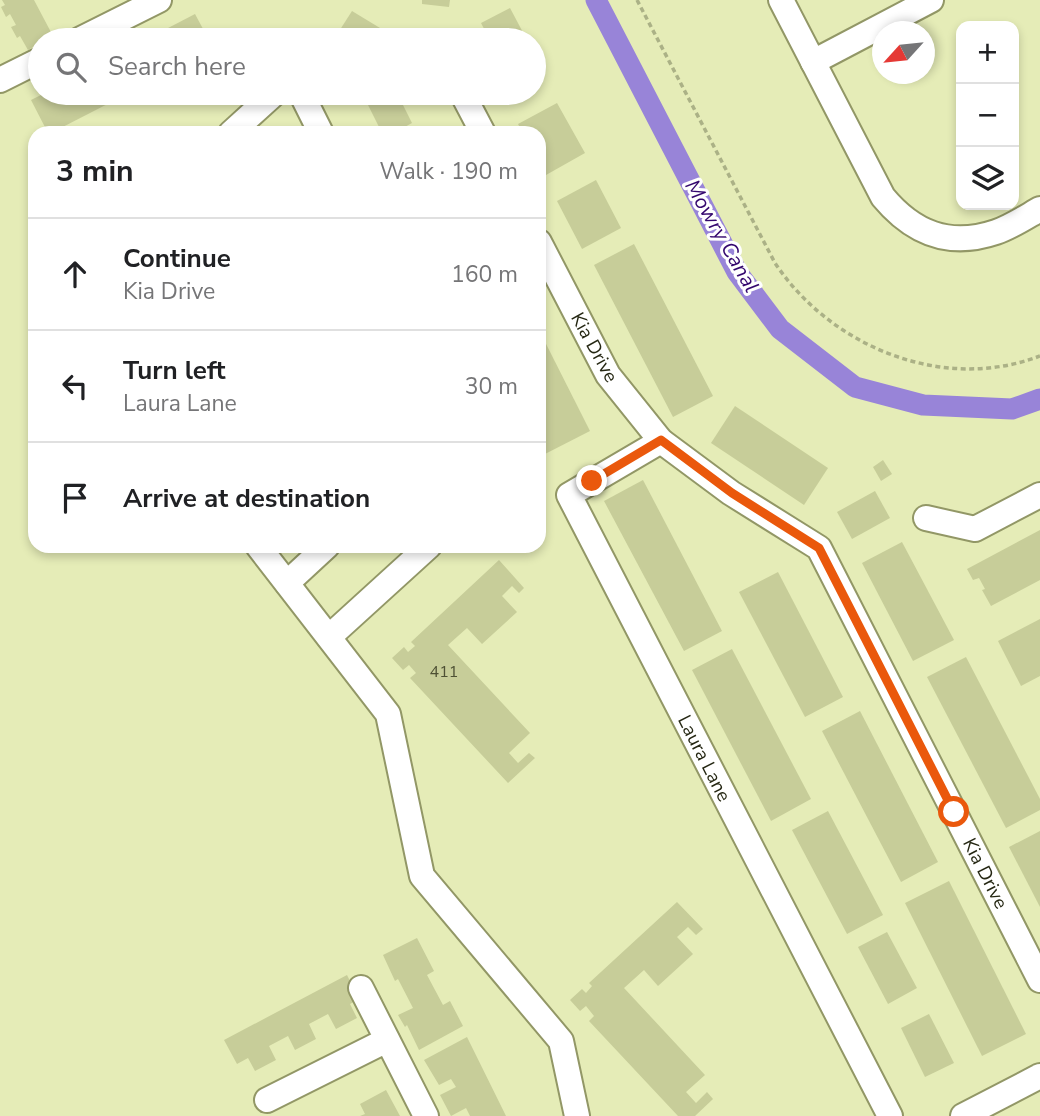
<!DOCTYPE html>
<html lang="en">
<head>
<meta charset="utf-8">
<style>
  body { margin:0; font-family:"Nunito Sans",sans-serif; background:#f6f6f6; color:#202124 }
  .controls { position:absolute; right:21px; top:21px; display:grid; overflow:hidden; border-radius:14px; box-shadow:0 4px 10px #0003 }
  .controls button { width:63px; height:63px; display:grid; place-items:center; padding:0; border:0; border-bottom:2px solid #e0e0e0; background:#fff; color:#202124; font:35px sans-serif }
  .compass { position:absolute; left:872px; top:21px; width:63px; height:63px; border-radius:50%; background:#fff; box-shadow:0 4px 10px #0003; rotate:243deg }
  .stop { position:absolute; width:21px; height:21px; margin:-16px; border:5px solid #ea580c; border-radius:50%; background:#fff }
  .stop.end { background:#ea580c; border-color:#fff; box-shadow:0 2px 7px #0008 }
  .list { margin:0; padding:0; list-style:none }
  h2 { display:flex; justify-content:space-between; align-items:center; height:91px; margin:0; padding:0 28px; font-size:30px }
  h2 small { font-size:23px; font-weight:400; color:#757577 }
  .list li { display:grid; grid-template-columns:46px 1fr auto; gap:21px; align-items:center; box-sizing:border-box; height:112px; padding:0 28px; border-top:2px solid #e0e0e0 }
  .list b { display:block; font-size:26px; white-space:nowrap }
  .list p { margin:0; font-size:23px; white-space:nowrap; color:#757577 }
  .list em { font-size:23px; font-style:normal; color:#757577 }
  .icon { flex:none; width:38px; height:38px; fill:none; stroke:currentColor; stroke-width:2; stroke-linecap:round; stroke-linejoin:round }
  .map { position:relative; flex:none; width:1040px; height:1116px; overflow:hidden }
  .search { position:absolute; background:#fff; box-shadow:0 4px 10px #0003; left:28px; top:28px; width:518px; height:77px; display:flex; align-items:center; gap:18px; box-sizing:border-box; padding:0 24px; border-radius:38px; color:#757577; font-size:26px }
  .panel { position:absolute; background:#fff; box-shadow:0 4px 10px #0003; left:28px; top:126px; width:518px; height:427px; border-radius:21px }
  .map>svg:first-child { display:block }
</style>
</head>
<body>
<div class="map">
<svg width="1040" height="1116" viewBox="0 0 1040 1116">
  <rect width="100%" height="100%" fill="#e5ecb7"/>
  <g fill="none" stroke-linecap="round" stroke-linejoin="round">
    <polyline stroke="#9884d8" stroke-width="21" points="596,0 737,272 780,329 855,387 923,405 1012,409 1040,399"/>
  </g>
  <g fill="#c7cd99">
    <polygon points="2,0 34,0 53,36 40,40 40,43 28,50 20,36 17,38 11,27 16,25 10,14 6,17 1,7 5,5"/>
    <polygon points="422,0 450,0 449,7 422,4"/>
    <polygon points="510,8 527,40 490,40 481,23"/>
    <polygon points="352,11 380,28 372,40 342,40 336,36"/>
    <polygon points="195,14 209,40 145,40"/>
    <polygon points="45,93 129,93 51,133 48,133 31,100"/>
    <polygon points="362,93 397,93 412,123 394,133 382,133"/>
    <polygon points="557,103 585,153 546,175 539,162 539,133 523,133 518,124"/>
    <polygon points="596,180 621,228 582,249 557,201"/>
    <polygon points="634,244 713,396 673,417 594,265"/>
    <polygon points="539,330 590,431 545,454 539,442"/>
    <polygon points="735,406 828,468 804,505 711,443"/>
    <polygon points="883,460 892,474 881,481 873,467"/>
    <polygon points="643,480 722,631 684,651 604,501"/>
    <polygon points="875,491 890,518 852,539 837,512"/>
    <polygon points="1040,530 1040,580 991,606 982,590 985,589 979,578 973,580 967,569"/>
    <polygon points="902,542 954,640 913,661 862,563"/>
    <polygon points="499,560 524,588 519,593 512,586 502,596 517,612 482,644 467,628 448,645 530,733 509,753 518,763 529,753 535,758 508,783 410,678 416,673 409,665 403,670 392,658 404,647 408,652 415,646 411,642"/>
    <polygon points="778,572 843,697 805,717 739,592"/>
    <polygon points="1040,619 1040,676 1021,686 998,641"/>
    <polygon points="732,649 811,799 771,821 692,670"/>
    <polygon points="966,657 1040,799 1040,810 1006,828 927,677"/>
    <polygon points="860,711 938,862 901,882 822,731"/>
    <polygon points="828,811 883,915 847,934 792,830"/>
    <polygon points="1040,831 1040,907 1009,847"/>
    <polygon points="949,881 1026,1034 982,1056 905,903"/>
    <polygon points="677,902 703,929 696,935 688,927 677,937 693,954 658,986 644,970 624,988 705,1075 686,1092 696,1103 707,1092 713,1099 695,1116 678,1116 589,1021 594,1016 586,1006 580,1011 570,1000 582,989 586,993 592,986 589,983"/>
    <polygon points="887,932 917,988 888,1004 858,947"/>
    <polygon points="417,938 434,971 427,975 443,1005 450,1001 463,1026 419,1050 407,1025 405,1027 398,1015 413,1008 398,979 395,981 383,955"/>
    <polygon points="347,975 359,999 350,1004 357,1018 336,1029 328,1014 309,1024 316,1039 295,1050 288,1036 269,1046 276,1060 255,1071 248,1058 237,1064 224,1040"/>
    <polygon points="929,1014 954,1063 925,1077 901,1028"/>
    <polygon points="467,1037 506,1116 470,1116 466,1108 451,1116 440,1095 456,1087 451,1079 439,1085 424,1060"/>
    <polygon points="386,1090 400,1116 360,1116 365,1114 360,1104"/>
  </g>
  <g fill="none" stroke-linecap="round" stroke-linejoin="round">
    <defs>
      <g id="minor">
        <path d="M781,0L883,197C913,233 949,248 996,232C1011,227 1026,217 1040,209"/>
        <polyline points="79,40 159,0"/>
        <polyline points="813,62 931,0"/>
        <polyline points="0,80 40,60"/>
        <polyline points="301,93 321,133"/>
        <polyline points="462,93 483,133"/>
        <polyline points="231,133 275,93"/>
        <polyline points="539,242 608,375 661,441 731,493 819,548 1040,980"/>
        <polyline points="661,441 569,495 890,1116"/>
        <polyline points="926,518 975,529 1040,495"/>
        <polyline points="258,546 388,714 422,876 561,1041 577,1116"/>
        <polyline points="287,583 327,546"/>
        <polyline points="329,637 429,546"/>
        <polyline points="361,988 426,1116"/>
        <polyline points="267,1100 387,1040"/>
        <polyline points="963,1116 1040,1076"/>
      </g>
    </defs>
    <use href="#minor" stroke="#929766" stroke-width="28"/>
    <path stroke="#abb186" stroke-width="3.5" stroke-dasharray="5 3.5" stroke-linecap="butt" d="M637,0L775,263C831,347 943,393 1040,356"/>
    <use href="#minor" stroke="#fff" stroke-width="24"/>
  </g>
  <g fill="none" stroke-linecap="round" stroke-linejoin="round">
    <polyline stroke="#ea580c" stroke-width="9" points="592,481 661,440 732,493 819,548 954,812"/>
  </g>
  <g text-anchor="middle" stroke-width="6" stroke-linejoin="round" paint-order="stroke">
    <g font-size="16" fill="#4e5034">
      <text x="444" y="677">411</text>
    </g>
    <g font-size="19" fill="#252713" stroke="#fff">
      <text transform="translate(595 347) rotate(61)" y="7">Kia Drive</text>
      <text transform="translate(705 758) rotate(63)" y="7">Laura Lane</text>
      <text transform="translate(986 873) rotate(63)" y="7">Kia Drive</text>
    </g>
    <g font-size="21" font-style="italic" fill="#34076e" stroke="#fff">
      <text transform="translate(722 236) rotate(60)" y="7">Mowry Canal</text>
    </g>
  </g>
</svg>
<div class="controls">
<button>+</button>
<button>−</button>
<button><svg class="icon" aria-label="layers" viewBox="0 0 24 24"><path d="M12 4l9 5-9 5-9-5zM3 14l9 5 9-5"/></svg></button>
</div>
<svg class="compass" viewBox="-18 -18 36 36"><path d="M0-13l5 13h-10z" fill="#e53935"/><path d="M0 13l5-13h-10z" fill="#757577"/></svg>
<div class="stop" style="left:954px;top:812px"></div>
<div class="stop end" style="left:592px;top:481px"></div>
<div class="search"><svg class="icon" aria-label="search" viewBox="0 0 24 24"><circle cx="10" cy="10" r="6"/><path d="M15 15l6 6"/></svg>Search here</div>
<section class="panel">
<h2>3 min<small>Walk · 190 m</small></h2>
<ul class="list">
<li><svg class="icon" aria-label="ahead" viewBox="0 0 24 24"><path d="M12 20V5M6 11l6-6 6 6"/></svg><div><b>Continue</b><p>Kia Drive</p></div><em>160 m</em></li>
<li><svg class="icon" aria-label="left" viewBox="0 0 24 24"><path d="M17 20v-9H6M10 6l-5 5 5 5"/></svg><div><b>Turn left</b><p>Laura Lane</p></div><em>30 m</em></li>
<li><svg class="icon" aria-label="arrive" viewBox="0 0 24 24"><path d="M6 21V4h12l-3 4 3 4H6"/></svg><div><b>Arrive at destination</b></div></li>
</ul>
</section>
</div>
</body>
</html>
